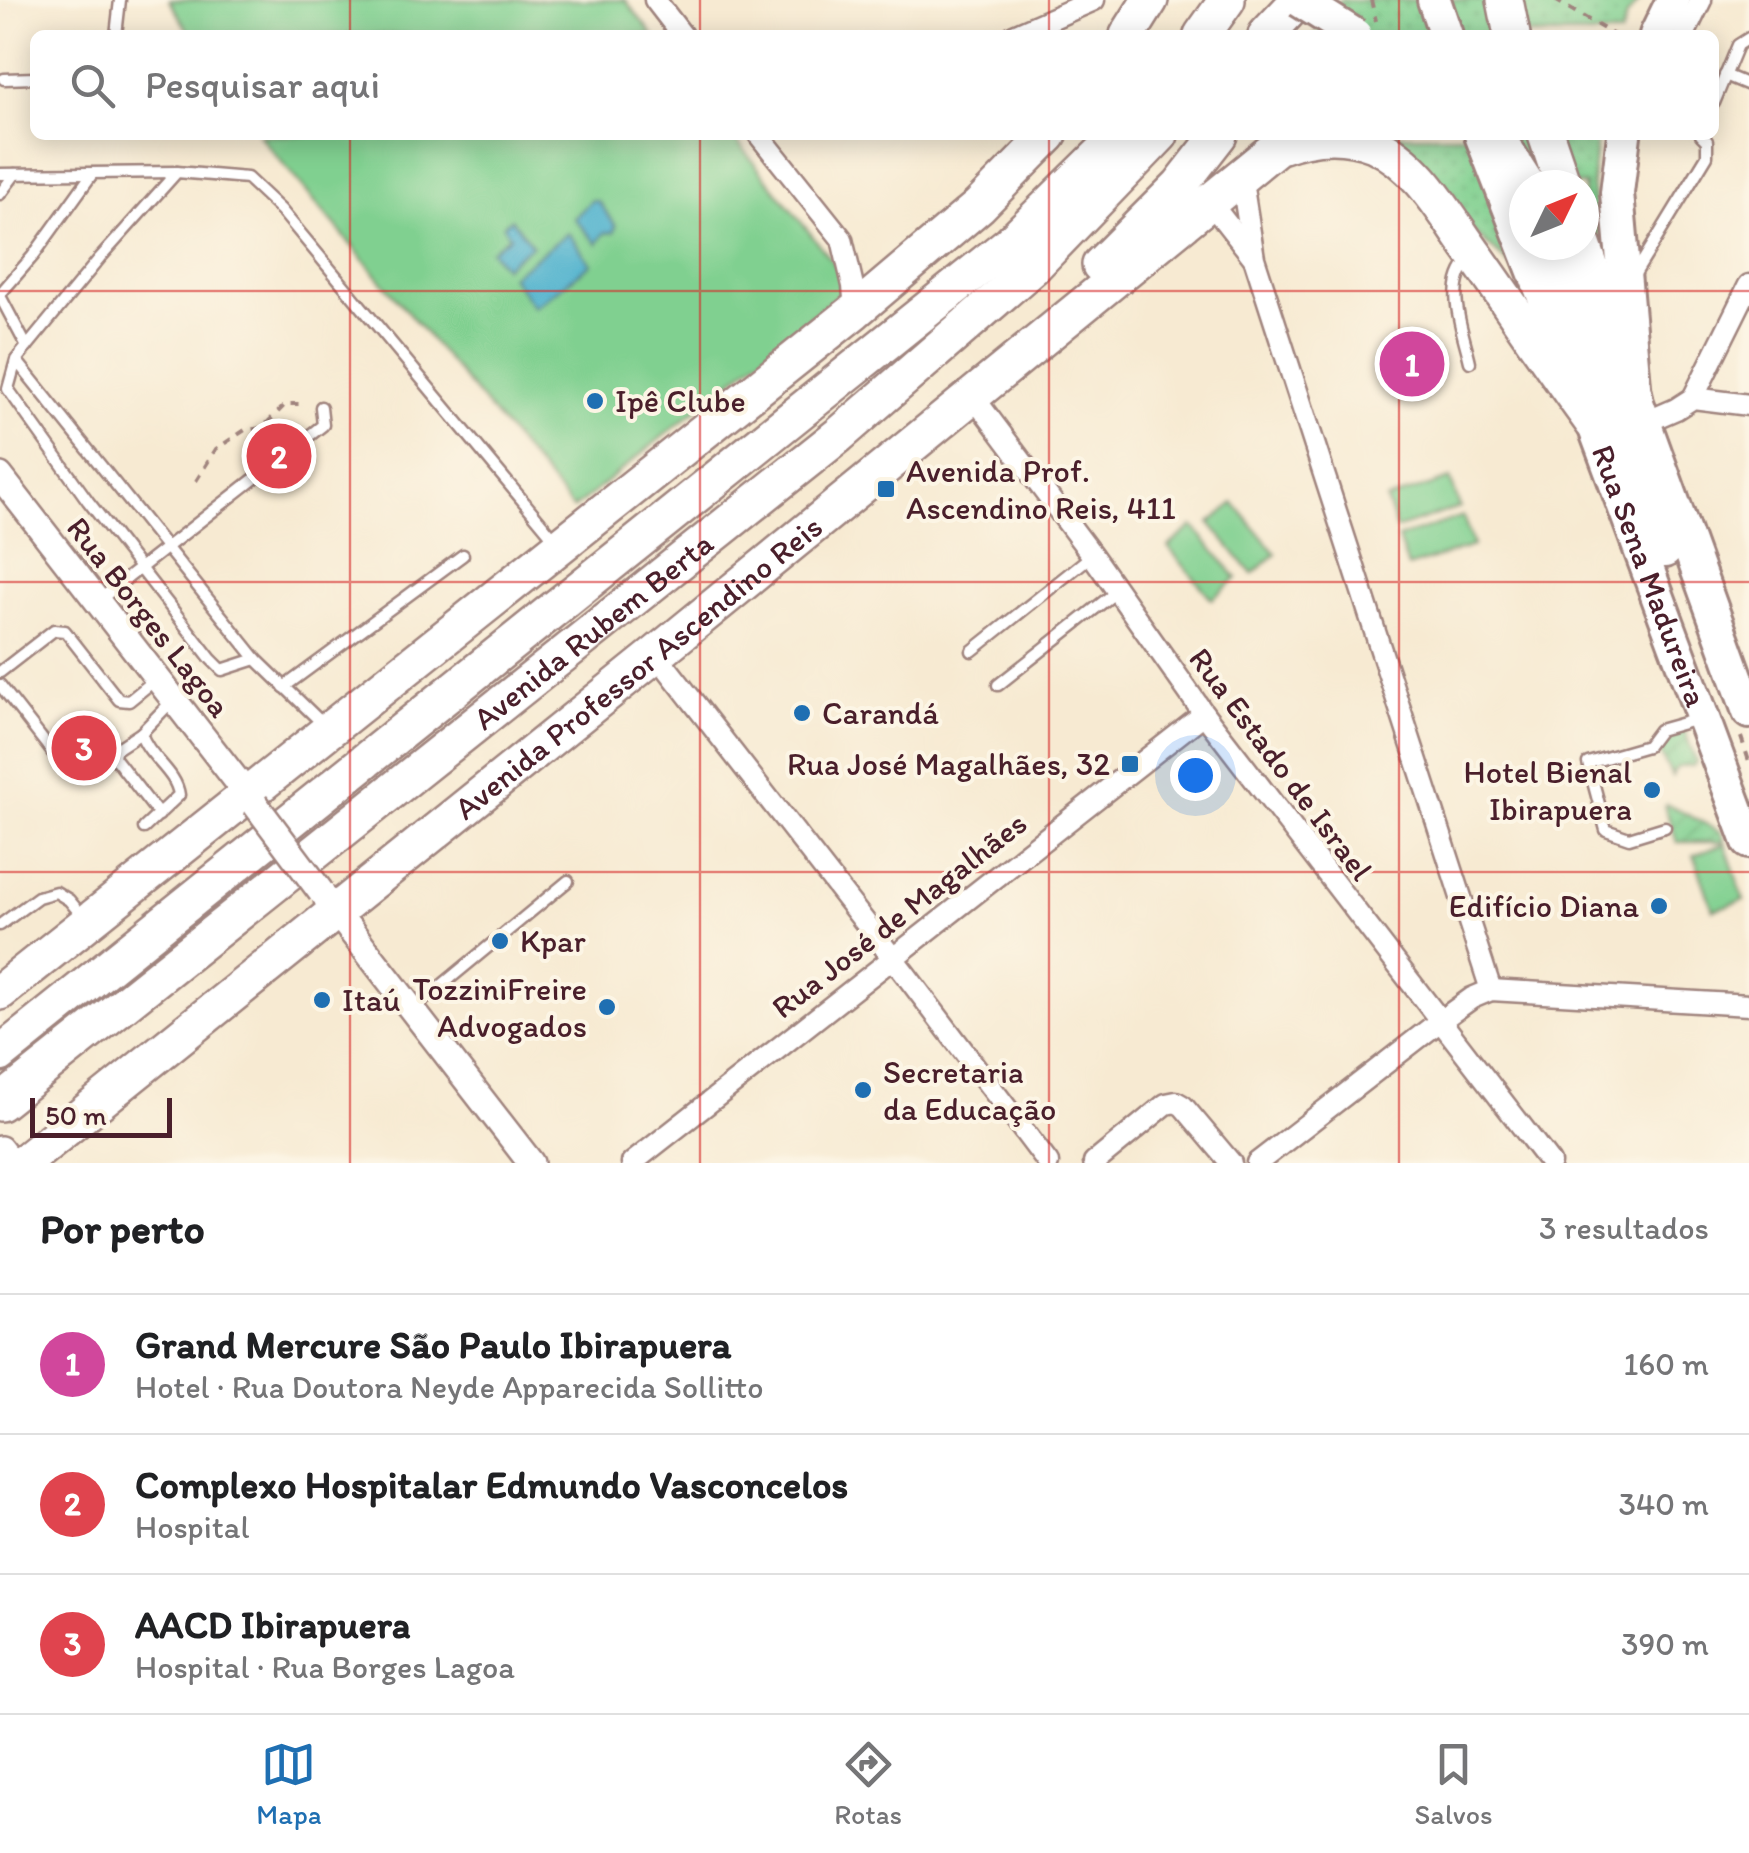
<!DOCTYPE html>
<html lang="pt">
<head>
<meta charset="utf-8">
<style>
  body { margin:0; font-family:Itim,sans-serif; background:#f2f2f2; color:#202124 }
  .compass { position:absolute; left:1509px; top:170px; width:90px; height:90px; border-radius:50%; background:#fff; box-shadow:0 5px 25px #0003; rotate:47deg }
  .scale { position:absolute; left:30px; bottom:25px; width:142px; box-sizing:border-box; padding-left:10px; border:5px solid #4a1f2b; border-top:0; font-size:28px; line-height:35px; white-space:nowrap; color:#4a1f2b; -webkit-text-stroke:8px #fcf5e5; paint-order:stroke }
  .you { position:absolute; left:1195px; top:775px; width:35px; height:35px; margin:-25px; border:8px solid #fff; border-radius:50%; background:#1a73e8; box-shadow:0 0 0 15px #1a73e833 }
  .badge { display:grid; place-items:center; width:65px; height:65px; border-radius:50%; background:#1f6fb2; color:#fff; font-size:32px; font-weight:700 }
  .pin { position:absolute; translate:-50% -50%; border:5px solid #fff; box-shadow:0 2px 10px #0006 }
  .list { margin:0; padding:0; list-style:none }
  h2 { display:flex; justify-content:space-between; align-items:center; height:130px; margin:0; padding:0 40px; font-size:42px }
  h2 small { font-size:32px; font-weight:400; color:#757577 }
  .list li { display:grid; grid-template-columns:65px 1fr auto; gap:30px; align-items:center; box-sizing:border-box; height:140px; padding:0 40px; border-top:2px solid #e0e0e0 }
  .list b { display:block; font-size:38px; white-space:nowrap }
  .list p { margin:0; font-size:32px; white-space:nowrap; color:#757577 }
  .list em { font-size:32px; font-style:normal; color:#757577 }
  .icon { flex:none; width:55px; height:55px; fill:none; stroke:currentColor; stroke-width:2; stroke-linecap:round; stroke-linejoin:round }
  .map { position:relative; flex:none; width:1749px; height:1163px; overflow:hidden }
  .search { position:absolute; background:#fff; box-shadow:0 5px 25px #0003; left:30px; right:30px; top:30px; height:110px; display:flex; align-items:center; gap:25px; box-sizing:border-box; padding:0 35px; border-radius:15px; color:#757577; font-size:38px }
  .sheet { height:550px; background:#fff }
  nav { display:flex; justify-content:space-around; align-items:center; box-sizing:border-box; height:140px; border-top:2px solid #e0e0e0; background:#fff; font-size:28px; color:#757577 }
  nav a { display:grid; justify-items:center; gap:5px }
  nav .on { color:#1f6fb2 }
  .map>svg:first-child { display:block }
</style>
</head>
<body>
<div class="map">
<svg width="1749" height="1163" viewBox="0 0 1749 1163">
  <defs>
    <pattern id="grass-dots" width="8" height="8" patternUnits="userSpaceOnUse" patternTransform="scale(2.5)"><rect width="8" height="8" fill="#80d090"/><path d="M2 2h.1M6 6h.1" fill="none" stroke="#70b27c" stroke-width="1.8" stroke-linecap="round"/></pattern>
    <pattern id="garden-furrows" width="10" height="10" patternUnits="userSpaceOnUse" patternTransform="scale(2.5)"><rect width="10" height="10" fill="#80d090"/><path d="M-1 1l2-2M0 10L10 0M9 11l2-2" fill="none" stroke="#70b27c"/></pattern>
  </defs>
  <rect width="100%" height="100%" fill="#fcf5e5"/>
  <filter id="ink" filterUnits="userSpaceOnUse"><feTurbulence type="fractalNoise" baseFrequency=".01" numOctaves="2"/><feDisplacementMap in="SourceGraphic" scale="20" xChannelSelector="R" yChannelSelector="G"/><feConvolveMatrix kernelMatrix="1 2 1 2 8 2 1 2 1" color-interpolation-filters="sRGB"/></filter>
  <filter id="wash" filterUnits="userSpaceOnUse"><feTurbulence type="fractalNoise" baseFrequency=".0048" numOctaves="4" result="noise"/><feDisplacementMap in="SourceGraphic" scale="40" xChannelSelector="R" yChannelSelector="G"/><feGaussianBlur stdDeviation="2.25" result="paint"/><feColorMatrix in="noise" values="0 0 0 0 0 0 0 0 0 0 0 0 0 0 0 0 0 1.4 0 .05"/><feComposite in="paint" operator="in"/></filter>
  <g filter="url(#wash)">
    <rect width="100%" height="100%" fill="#f7ead2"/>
    <g fill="url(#grass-dots)" stroke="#65785e" stroke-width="2.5" fill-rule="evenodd">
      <polygon points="1341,0 1640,0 1627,16 1621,35 1315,35"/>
      <path d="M1376,135H1597L1592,186L1600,239L1552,271L1522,275L1472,231ZM1524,185H1584V245H1524Z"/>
    </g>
    <g fill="url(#garden-furrows)" stroke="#65785e" stroke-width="2.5">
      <path d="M1683,726L1696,762L1693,766C1682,766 1677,763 1672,776L1659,751L1669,730Z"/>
      <polygon points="1667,804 1721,832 1725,842 1677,842 1665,807"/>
    </g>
    <g fill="#80d090" stroke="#65785e" stroke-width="2.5">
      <polygon points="169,0 625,0 653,35 191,35"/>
      <polygon points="259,135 732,135 841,272 842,292 573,509"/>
      <polygon points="1450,479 1460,507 1396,529 1386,500"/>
      <polygon points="1234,503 1276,554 1252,574 1210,523"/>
      <polygon points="1463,516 1473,546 1408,567 1398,538"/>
      <polygon points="1193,526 1237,578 1212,599 1168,547"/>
      <polygon points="1725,844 1744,900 1713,910 1694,855"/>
    </g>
    <g fill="#4fb2ce" stroke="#4c687c" stroke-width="2.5">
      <polygon points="592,200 598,201 616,226 614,232 604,233 597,244 574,218"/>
      <polygon points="511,219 532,245 504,267 491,251 510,236 503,226"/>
      <polygon points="568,233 591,264 534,307 511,276"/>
    </g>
  </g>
  <g filter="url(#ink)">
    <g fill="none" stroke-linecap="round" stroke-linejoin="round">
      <defs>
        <g id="service">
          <polyline points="116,35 120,0"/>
          <polyline points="1725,75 1749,85"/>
          <polyline points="4,79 35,78"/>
          <polyline points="1714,103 1738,45 1749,38"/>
          <polyline points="0,174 177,172"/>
          <polyline points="0,194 15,174"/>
          <polyline points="1635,274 1707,156 1707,141 1701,135"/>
          <polyline points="0,294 33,256 92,174"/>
          <polyline points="0,296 27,347"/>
          <polyline points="16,360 256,659 222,670 211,659 88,501 8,389 16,360 100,258 177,172 247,178 281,210 558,543"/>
          <path d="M1470,362C1463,330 1443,285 1470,260"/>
          <polyline points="98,601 323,425 321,407"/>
          <polyline points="972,651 1091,556"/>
          <polyline points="256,659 323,724"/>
          <polyline points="0,672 54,630 65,631 119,700 129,701 156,679"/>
          <polyline points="0,685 53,753"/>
          <polyline points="998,685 1116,592"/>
          <polyline points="284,687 463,555"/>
          <polyline points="141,733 115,750 114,757 159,815"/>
          <polyline points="1665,827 1629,838 1606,830 1588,763 1647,746 1659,730 1698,719"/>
          <path d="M144,828L179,795C176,771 148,757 141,733L172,701"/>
          <polyline points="0,925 38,897 56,892 69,900 84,918"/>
          <polyline points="413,1009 568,881"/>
        </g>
        <g id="minor">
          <polyline points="655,0 682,35"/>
          <polyline points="1014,35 1094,0"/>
          <polyline points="1684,35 1701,0"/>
          <polyline points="759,135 842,239 853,286 855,311"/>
          <polyline points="1241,175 1254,258 1491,990"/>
          <polyline points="1209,201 1253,257"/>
          <polyline points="972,395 1092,555 1204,714 1550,1163"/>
          <polyline points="1693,398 1749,285"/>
          <polyline points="1646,422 1676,409 1693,398 1749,405"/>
          <polyline points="656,654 906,975 1048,1163"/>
          <polyline points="632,1163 1204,714"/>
          <polyline points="1094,1163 1166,1104 1176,1102 1183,1106 1231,1163"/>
          <polyline points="1257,1163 1440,1021 1472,998 1491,990 1749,1005"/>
        </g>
        <g id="tertiary">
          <polyline points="0,476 255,804"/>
          <polyline points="327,900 531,1163"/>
          <polyline points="0,1149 11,1163"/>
        </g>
        <g id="primary">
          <polyline points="1434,0 1446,35"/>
          <polyline points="1656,35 1673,0"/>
          <path id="s1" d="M1481,135L1593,423L1749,842"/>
          <polyline points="1497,135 1529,185"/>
          <polyline points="1624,135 1617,193 1635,397 1749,712"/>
          <polyline points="1555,245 1665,551"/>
        </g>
        <g id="trunk">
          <polyline points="1505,0 1512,35"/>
          <polyline points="1128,35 1150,0"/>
          <polyline points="1202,35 1227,0"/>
          <polyline points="1266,35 1299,0"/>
          <polyline points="1546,135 1563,185"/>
          <polyline points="1583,245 1635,397"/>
          <polyline points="1100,265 1180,185 1219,135"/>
          <polyline points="0,992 855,311 979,206 1049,135"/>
          <polyline points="0,1054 1010,243 1120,135"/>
          <path id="s2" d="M0,1103L839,435L1033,267L1160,135"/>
          <path id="s3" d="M23,1163L656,654L1277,147C1308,135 1342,131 1374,144C1421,165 1448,219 1477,258C1516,313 1553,369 1593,423"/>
        </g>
      </defs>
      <use href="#service" stroke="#a0847e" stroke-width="15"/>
      <use href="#minor" stroke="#a0847e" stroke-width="25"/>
      <use href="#tertiary" stroke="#a0847e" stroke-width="30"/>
      <use href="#primary" stroke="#a0847e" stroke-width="38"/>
      <use href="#trunk" stroke="#a0847e" stroke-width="40"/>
      <g stroke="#a0847e" stroke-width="4" stroke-dasharray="8 8" stroke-linecap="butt">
        <polyline points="1371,0 1376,21"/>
        <polyline points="1555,0 1614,35"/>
        <polyline points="196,481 216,449 245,430 262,428 286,404 306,404"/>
        <polyline points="1741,737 1749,761"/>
      </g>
      <use href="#service" stroke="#fff" stroke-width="10"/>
      <use href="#minor" stroke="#fff" stroke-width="20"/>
      <use href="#tertiary" stroke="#fff" stroke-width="25"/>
      <use href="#primary" stroke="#fff" stroke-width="32"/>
      <use href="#trunk" stroke="#fff" stroke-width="35"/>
      <defs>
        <polyline id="tertiary-bridge" points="255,804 321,892"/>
        <polyline id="primary-bridge" points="1299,0 1355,35"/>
      </defs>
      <use href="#tertiary-bridge" stroke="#a0847e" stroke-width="30" stroke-linecap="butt"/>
      <use href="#primary-bridge" stroke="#a0847e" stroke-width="38" stroke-linecap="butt"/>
      <use href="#tertiary-bridge" stroke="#fff" stroke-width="25"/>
      <use href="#primary-bridge" stroke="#fff" stroke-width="32"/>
    </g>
  </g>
  <path fill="none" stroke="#d62828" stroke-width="2.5" stroke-opacity="0.55" d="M350,0V35M700,0V35M1049,0V35M1399,0V35M350,135V1163M700,135V1163M1049,135V1163M1399,135V1163M0,291H1749M0,582H1749M0,872H1749"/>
  <g fill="#1f6fb2" stroke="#fcf5e5" stroke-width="4">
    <circle cx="595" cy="401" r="10"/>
    <rect x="876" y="479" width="20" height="20" rx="5"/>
    <circle cx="802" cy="713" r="10"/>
    <rect x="1120" y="754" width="20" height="20" rx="5"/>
    <circle cx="1652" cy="790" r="10"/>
    <circle cx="1659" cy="906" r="10"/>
    <circle cx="500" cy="941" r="10"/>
    <circle cx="322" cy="1000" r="10"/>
    <circle cx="607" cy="1007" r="10"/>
    <circle cx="863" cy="1090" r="10"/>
  </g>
  <g text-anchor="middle" stroke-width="8" stroke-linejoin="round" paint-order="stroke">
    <g font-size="32" fill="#4a1f2b" stroke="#fcf5e5" text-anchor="start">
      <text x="615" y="412">Ipê Clube</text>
      <text x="906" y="482">Avenida Prof.<tspan x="906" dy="37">Ascendino Reis, 411</tspan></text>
      <text x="822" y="724">Carandá</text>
      <text x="1110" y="775" text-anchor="end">Rua José Magalhães, 32</text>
      <text x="1632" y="783" text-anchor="end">Hotel Bienal<tspan x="1632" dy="37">Ibirapuera</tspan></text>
      <text x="1639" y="917" text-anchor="end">Edifício Diana</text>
      <text x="520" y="952">Kpar</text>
      <text x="587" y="1000" text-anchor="end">TozziniFreire<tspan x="587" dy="37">Advogados</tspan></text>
      <text x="342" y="1011">Itaú</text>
      <text x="883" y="1083">Secretaria<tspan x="883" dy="37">da Educação</tspan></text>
    </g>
    <g font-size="32" fill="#4a1f2b" stroke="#fcf5e5">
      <text dy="11" stroke="none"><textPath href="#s1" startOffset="472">Rua Sena Madureira</textPath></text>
      <text transform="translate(149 617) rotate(52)" y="11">Rua Borges Lagoa</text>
      <text dy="11" stroke="none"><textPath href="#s2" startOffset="758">Avenida Rubem Berta</textPath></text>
      <text dy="11" stroke="none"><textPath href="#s3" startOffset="790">Avenida Professor Ascendino Reis</textPath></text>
      <text transform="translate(1281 764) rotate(53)" y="11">Rua Estado de Israel</text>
      <text transform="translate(899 915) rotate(-38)" y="11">Rua José de Magalhães</text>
    </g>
  </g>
</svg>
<svg class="compass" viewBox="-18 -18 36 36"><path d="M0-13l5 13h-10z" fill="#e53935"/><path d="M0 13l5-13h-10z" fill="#757577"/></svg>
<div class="scale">50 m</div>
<div class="you"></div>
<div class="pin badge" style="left:1412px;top:364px;background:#d1479c">1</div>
<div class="pin badge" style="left:279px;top:456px;background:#e0444e">2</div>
<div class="pin badge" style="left:84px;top:748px;background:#e0444e">3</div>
<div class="search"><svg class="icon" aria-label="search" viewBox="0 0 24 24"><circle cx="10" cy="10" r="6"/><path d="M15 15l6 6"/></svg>Pesquisar aqui</div>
</div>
<section class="sheet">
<h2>Por perto<small>3 resultados</small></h2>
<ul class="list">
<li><span class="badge" style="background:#d1479c">1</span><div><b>Grand Mercure São Paulo Ibirapuera</b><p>Hotel · Rua Doutora Neyde Apparecida Sollitto</p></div><em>160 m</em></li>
<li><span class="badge" style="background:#e0444e">2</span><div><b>Complexo Hospitalar Edmundo Vasconcelos</b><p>Hospital</p></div><em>340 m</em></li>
<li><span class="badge" style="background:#e0444e">3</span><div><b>AACD Ibirapuera</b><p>Hospital · Rua Borges Lagoa</p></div><em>390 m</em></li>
</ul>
</section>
<nav>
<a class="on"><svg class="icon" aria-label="map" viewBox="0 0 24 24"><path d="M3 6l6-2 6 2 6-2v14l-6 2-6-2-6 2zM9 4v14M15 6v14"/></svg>Mapa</a>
<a><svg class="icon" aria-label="directions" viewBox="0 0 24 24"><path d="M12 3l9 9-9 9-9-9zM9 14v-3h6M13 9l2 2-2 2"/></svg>Rotas</a>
<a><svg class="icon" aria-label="saved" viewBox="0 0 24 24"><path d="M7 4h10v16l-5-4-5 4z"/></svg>Salvos</a>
</nav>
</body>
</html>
